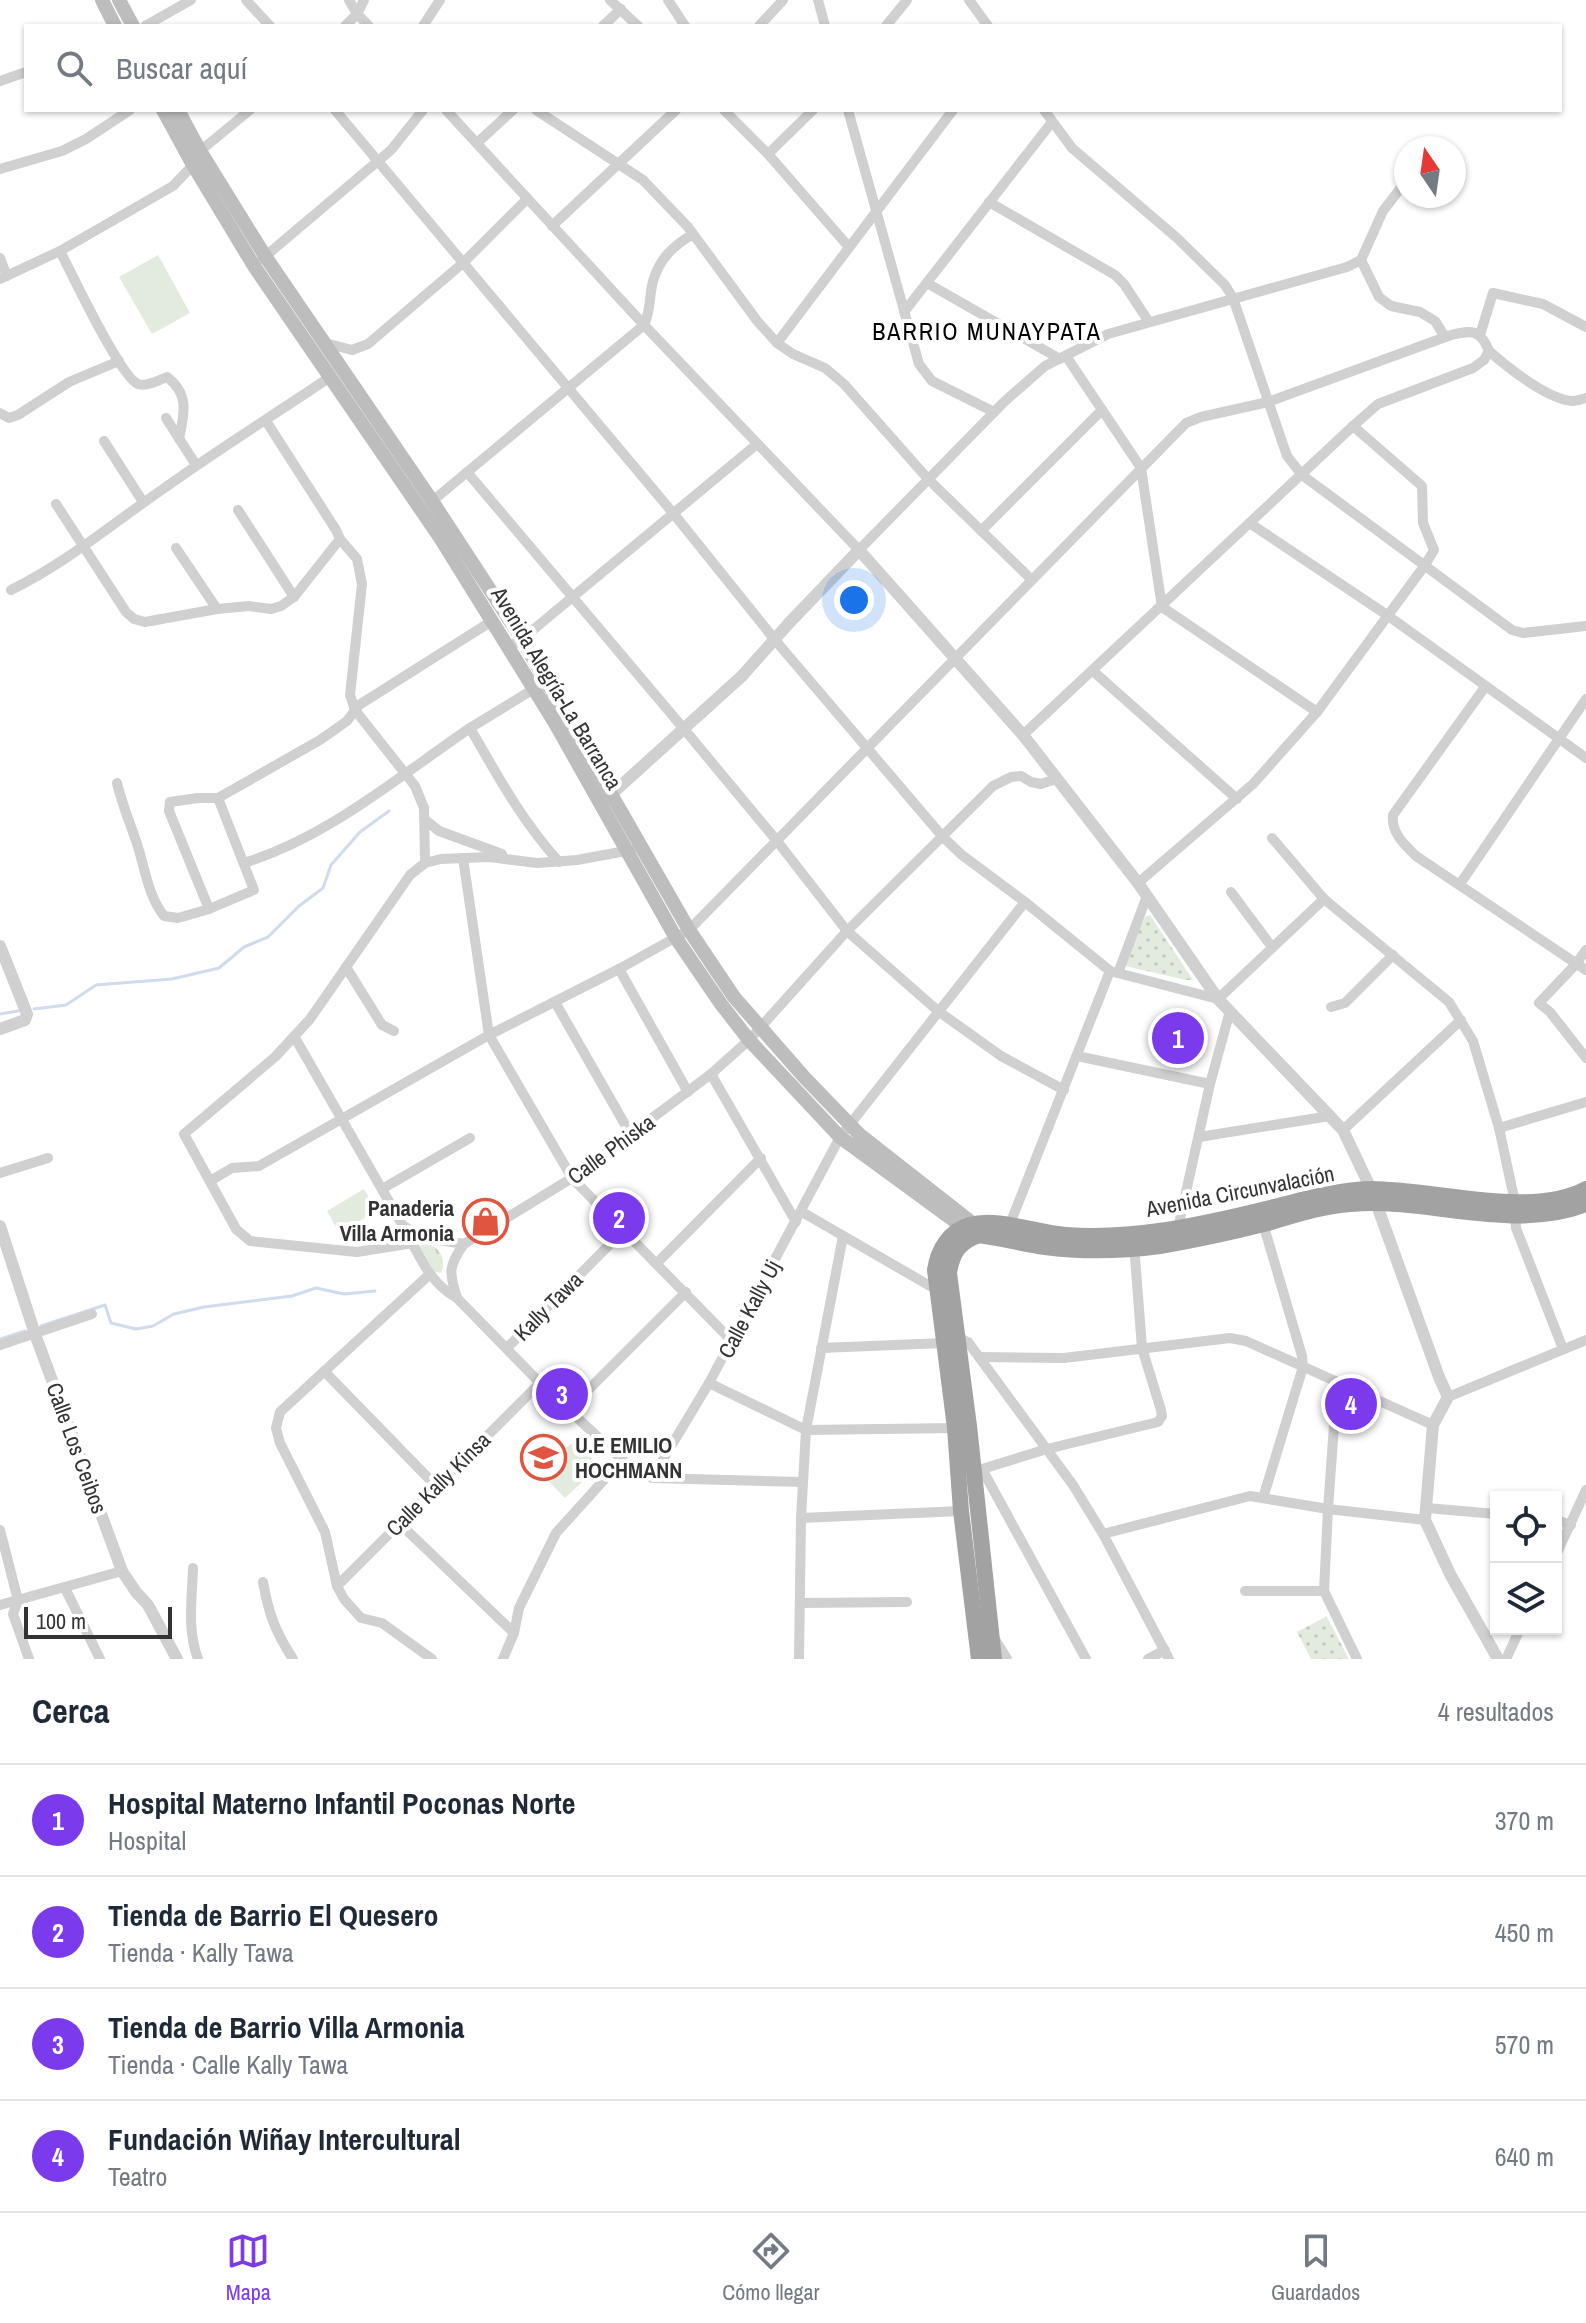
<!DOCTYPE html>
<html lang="es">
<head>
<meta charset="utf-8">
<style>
  body { margin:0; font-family:"Archivo Narrow",sans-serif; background:#f2f2f3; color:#1f2937 }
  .controls { position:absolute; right:24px; bottom:24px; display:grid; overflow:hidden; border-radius:0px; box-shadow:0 2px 6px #0004 }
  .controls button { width:72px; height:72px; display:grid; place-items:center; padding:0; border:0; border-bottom:2px solid #e0e1e3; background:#fff; color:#1f2937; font:40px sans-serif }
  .compass { position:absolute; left:1394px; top:136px; width:72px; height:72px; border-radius:50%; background:#fff; box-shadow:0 2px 6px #0004; rotate:347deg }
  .scale { position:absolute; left:24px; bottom:20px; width:148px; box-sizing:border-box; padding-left:8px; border:4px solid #333; border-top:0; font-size:22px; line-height:28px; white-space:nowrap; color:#333; -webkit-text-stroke:6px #fff; paint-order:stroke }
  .you { position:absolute; left:854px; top:600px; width:28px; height:28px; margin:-20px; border:6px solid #fff; border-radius:50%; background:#1a73e8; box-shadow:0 0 0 12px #1a73e833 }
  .badge { display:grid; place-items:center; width:52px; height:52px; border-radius:50%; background:#7c3aed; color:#fff; font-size:26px; font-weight:700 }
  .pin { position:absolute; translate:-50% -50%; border:4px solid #fff; box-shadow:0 2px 8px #0006 }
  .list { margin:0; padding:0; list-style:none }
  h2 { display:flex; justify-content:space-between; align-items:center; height:104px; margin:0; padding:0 32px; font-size:34px }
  h2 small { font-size:26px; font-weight:400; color:#747a83 }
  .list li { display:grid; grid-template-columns:52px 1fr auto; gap:24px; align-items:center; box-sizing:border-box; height:112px; padding:0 32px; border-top:2px solid #e0e1e3 }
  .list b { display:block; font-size:30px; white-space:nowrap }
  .list p { margin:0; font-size:26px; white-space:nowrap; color:#747a83 }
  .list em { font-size:26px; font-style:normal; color:#747a83 }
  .icon { flex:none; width:44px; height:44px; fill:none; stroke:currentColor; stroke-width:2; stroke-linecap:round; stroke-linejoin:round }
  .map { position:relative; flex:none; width:1586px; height:1659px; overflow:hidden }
  .search { position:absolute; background:#fff; box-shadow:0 2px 6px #0004; left:24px; right:24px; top:24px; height:88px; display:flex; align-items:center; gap:20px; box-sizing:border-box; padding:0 28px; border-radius:0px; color:#747a83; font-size:30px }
  .sheet { height:552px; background:#fff }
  nav { display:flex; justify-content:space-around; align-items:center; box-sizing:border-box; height:112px; border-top:2px solid #e0e1e3; background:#fff; font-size:22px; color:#747a83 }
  nav a { display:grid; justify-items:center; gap:4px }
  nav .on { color:#7c3aed }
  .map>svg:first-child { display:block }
</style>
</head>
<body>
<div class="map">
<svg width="1586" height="1659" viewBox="0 0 1586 1659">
  <defs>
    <pattern id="grass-tufts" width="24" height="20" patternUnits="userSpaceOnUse" patternTransform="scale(2)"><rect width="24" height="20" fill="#e3ebdf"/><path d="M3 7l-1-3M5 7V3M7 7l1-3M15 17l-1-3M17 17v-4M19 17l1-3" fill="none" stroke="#c3cac0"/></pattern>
    <pattern id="park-dots" width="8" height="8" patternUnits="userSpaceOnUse" patternTransform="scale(2)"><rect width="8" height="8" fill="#e3ebdf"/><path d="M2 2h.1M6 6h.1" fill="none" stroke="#c3cac0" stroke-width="1.8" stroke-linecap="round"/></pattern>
  </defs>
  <rect width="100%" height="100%" fill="#fff"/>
  <path fill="url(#grass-tufts)" d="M425,1243C439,1247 447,1257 441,1273L435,1272L417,1248Z"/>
  <g fill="url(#park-dots)">
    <polygon points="1150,915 1193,980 1186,980 1125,966 1125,960 1145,917"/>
    <polygon points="1327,1616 1327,1617 1349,1659 1311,1659 1297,1632"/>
  </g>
  <g fill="#e3ebdf">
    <polygon points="158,255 190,313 152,334 119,277"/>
    <polygon points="364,1189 377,1211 339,1233 327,1211"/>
    <polygon points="575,1440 599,1466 565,1498 540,1472"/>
  </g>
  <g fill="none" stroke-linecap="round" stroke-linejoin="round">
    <g stroke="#d0dbed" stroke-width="3">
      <polyline points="34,1009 66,1005 96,985 172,979 219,968 244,947 268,937 299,906 323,888 331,865 360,832 389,811"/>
      <polyline points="0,1014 18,1011"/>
      <polyline points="41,1326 105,1305 111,1323 136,1329 153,1326 174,1314 204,1307 292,1296 316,1288 344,1294 375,1291"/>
      <polyline points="0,1339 25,1331"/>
    </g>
    <g stroke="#d0d0d0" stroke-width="10">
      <polyline points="246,0 270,26"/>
      <polyline points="349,0 357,14 369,26"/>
      <polyline points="610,0 638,26"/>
      <polyline points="668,0 685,26"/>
      <polyline points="818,0 825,26"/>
      <polyline points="969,0 988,26"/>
      <polyline points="145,26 191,0"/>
      <polyline points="345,26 357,14 364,0"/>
      <polyline points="423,26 440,0"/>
      <polyline points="603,26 621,9"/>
      <polyline points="759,26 783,0"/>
      <polyline points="886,26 907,0"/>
      <polyline points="0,81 26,72"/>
      <polyline points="335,110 673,513 775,640 942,836 962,855 1025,902 1110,971 1218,999 1324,899"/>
      <polyline points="446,110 644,325 859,550 1004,402 1045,366 1108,334 1347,267 1361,260 1383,211 1406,181"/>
      <polyline points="536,110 643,180 688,227 758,322 777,343 793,354 825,368 844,384 928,479 1032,580"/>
      <polyline points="724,110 768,154 848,246"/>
      <polyline points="848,110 919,364 932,381 994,412"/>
      <polyline points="1044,110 1072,148 1177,238 1225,285 1233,298 1287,456 1302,475 1512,630 1523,633 1586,626"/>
      <polyline points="477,143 513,110"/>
      <polyline points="768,154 813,110"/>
      <polyline points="0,169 62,151 86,139 130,110"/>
      <polyline points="989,202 1115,275 1124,284 1149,322"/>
      <polyline points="552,226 676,110"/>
      <path d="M60,251C71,272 120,377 138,384C145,387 160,380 167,377C190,394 184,415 179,439"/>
      <polyline points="0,258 7,276"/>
      <polyline points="262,259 391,150 423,110"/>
      <polyline points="1361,260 1379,297 1391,306 1420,312 1435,321 1445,337"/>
      <polyline points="0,279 60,251 173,186 193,165 200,151 250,110"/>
      <polyline points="927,283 1060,359"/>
      <polyline points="904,312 1052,122"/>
      <polyline points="1480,335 1493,293 1543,304 1586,327"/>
      <polyline points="325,343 352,350 368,344 463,263 527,199"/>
      <polyline points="777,343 953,110"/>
      <path d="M1489,351C1507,367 1548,400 1573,401C1577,401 1582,399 1586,398"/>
      <polyline points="1066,356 1141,468 1162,607 1317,712"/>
      <polyline points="0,413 9,418 18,415 69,382 119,361"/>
      <polyline points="166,418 196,465"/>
      <polyline points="104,441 143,502"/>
      <polyline points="467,472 684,729 777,841 847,931 938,1011 1001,1056 1064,1090"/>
      <path d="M430,503L644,325C651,311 649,296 653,281C660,258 673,246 693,234"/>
      <polyline points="56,504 126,612 134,619 145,622 217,609 249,606 271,609 281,606 294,597 340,539 336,530 266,421"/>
      <polyline points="238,510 294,597"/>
      <polyline points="1251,524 1387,615 1586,758"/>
      <polyline points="981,531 1102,410"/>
      <polyline points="340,539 357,559 362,584 350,695 355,710 415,786 424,808 425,863"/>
      <polyline points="176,548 217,609"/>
      <path d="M11,590C66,563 112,524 163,489C217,450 274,415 330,377"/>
      <polyline points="509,647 522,639 757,444"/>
      <polyline points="1093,671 1237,799"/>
      <path d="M1485,687L1393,815C1391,833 1404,844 1416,856L1586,970"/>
      <polyline points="470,728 537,687"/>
      <polyline points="1023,735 1353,426"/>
      <path d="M117,783C122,804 130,823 137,844C145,868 148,896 164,916L178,918L209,909L169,811L170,802L198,798H218L320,740L347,721L359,705L492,621"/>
      <polyline points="424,819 439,831 502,854"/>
      <polyline points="1272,838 1324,899 1449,1002 1473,1041 1499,1128 1515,1202 1516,1228 1563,1349"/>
      <polyline points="463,858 489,1035 572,1178 731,1340"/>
      <path d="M244,863C328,837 398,777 470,728C497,775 522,821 559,862"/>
      <polyline points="1460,884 1586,699"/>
      <polyline points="1231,892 1272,947"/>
      <polyline points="209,909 254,890 218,798"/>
      <polyline points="1586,950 1576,964 1539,1003 1550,1012 1586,1058"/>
      <polyline points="346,967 382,1025 394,1031"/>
      <polyline points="619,969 688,1092"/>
      <polyline points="1118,973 1147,896"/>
      <polyline points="555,1002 631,1135"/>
      <polyline points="1331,1007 1345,1003 1393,955"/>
      <polyline points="294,1036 403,1226 426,1238 464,1244"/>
      <polyline points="1077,1056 1210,1084 1178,1228"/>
      <polyline points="711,1074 796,1222"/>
      <polyline points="1210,1084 1230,1011"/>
      <polyline points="1499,1128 1586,1102"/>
      <polyline points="1343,1130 1461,1020"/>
      <polyline points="1199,1137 1330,1116"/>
      <polyline points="0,1173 48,1158"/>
      <path d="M210,1181L232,1168L259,1166L489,1035L619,969L689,930L1186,423L1201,417L1268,402L1451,335C1472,330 1480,329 1489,351L1484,360L1473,368L1378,404L1353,426L1422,486L1423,523L1434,550L1425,565L1317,712L1253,784L1138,883"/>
      <polyline points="382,1189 470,1138"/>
      <polyline points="802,1212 937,1290"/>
      <polyline points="1262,1220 1302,1356 1303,1367 1263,1498"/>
      <path d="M403,1226C418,1253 429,1283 457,1298L540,1383L633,1470L652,1478L802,1482"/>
      <polyline points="1008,1229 1110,971"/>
      <polyline points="413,1243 357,1252 250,1241 236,1229 184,1134 275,1057 310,1019 410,875 425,863 441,859 489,857 537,863 577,860 631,850"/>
      <polyline points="657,1263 761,1158"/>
      <polyline points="430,1274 280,1412 276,1428 280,1443 325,1532 337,1586 344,1599 361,1618 382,1623 432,1659"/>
      <path d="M457,1298C449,1273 448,1266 464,1244L572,1178L711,1074L749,1040L847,931L993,786L1011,777L1021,776L1031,782L1041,784L1056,779"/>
      <polyline points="957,1337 968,1342 1073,1485 1103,1534 1169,1659"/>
      <polyline points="0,1345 92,1314"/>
      <polyline points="507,1348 624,1230"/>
      <polyline points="821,1348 944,1343"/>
      <polyline points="979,1357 1064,1358 1230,1338 1246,1341 1433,1425"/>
      <polyline points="324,1371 436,1486"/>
      <polyline points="709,1383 806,1430 955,1428"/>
      <polyline points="1337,1384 1328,1509 1324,1591 1357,1659"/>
      <polyline points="1448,1397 1586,1340"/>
      <polyline points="568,1410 686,1292"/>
      <polyline points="973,1469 982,1469 1047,1449 1158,1422 1162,1416 1161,1410 1142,1348 1134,1244"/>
      <polyline points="982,1469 1086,1659"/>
      <polyline points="652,1478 709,1383 840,1137 1025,902"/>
      <polyline points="1427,1508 1496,1514"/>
      <polyline points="801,1518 961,1511"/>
      <polyline points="1556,1520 1571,1525"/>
      <polyline points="399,1523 514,1633"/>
      <polyline points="0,1530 18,1600 13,1614 29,1659"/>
      <polyline points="1103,1534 1250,1496 1328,1509 1425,1520"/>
      <polyline points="1556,1555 1586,1490"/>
      <path d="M193,1568C192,1599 187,1630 198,1659"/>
      <path d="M263,1582C269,1615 275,1631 293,1659"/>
      <polyline points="337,1586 540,1383"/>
      <polyline points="65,1588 100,1659"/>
      <polyline points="1245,1591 1324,1591"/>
      <polyline points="800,1603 907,1602"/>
      <polyline points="0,1605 122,1571"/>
      <polyline points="994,1638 1007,1659"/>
      <polyline points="503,1659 514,1633 519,1608 556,1533 622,1460"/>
      <polyline points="799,1659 801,1518 806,1430 843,1236"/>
      <polyline points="1148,1659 1165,1650"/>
      <polyline points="1506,1659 1520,1629"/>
    </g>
    <g stroke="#d0d0d0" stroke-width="12">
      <polyline points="605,800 742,676 790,622 859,550 1023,735 1138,883 1218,999 1343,1130 1371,1189 1439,1377 1448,1397 1433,1425 1425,1520 1450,1574 1498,1659"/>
      <polyline points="0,946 27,1014 25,1020 0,1029"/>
      <polyline points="0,1226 35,1334 122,1571 136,1592 148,1605 177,1659"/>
    </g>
    <g stroke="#bdbdbd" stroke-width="14">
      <polyline points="102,0 115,26"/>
      <polyline points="119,0 133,26"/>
      <polyline points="163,110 193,165 254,266 441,539 555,723 676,938 721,1004 749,1040 840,1137 963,1227 968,1235"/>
      <polyline points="178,110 200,151 265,256 432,501 522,639 689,930 734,997 804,1077 860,1135 971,1222"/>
    </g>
    <g stroke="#a2a2a2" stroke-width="16">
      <path d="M979,1659L961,1511L955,1428L935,1270C938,1250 949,1231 970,1225C998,1217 1036,1233 1066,1235C1131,1240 1195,1226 1258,1211C1295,1202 1332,1190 1371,1189C1435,1189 1529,1219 1586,1189"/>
      <path d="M994,1659L969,1426L949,1273C952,1253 960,1241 979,1235C1001,1238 1023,1244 1045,1247C1083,1252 1122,1251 1160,1246C1196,1240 1232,1232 1268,1223C1295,1215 1322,1206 1351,1204C1426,1197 1515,1233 1586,1204"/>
    </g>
  </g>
  <defs>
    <symbol id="shop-ring" viewBox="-11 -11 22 22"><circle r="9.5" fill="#fff" stroke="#e0553f" stroke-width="1.5"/><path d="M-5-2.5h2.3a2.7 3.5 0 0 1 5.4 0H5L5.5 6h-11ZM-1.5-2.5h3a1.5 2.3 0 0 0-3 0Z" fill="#e0553f"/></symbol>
    <symbol id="school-ring" viewBox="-11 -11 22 22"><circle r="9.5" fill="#fff" stroke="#e0553f" stroke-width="1.5"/><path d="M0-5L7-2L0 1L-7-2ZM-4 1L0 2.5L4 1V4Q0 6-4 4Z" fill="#e0553f"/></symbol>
  </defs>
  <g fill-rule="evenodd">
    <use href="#shop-ring" x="460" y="1196" width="51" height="51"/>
    <use href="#school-ring" x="518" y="1432" width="51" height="51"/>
  </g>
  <g text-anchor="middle" stroke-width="8" stroke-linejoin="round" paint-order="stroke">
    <g font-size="22" fill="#333" stroke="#fff">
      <text transform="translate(557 688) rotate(59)" y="8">Avenida Alegría-La Barranca</text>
      <text transform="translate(611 1149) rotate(-36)" y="8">Calle Phiska</text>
      <text transform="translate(1240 1191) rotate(-11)" y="8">Avenida Circunvalación</text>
      <text transform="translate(548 1306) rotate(-45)" y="8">Kally Tawa</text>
      <text transform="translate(749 1309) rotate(-62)" y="8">Calle Kally Uj</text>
      <text transform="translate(77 1448) rotate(70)" y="8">Calle Los Ceibos</text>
      <text transform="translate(438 1484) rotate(-45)" y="8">Calle Kally Kinsa</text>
    </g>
    <g font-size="22" font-weight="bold" fill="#333" stroke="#fff" text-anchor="end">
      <text x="454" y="1216">Panaderia<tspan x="454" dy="25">Villa Armonia</tspan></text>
      <text x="575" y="1453" text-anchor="start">U.E EMILIO<tspan x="575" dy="25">HOCHMANN</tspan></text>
    </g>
    <g font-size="24" letter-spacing="2" fill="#000" stroke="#fff">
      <text x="987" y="340">BARRIO MUNAYPATA</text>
    </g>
  </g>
</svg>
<div class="controls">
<button><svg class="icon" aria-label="locate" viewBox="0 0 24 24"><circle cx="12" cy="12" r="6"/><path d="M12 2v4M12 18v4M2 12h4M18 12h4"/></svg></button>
<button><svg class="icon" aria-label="layers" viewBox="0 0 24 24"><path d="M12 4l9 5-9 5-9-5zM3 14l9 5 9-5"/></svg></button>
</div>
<svg class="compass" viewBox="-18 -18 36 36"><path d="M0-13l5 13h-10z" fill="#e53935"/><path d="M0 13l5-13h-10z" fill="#747a83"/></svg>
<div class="scale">100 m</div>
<div class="you"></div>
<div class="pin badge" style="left:1178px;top:1038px">1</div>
<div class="pin badge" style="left:619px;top:1218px">2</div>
<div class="pin badge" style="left:562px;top:1394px">3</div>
<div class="pin badge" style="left:1351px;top:1404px">4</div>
<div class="search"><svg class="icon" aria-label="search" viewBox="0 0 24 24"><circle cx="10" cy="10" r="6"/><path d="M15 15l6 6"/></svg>Buscar aquí</div>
</div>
<section class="sheet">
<h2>Cerca<small>4 resultados</small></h2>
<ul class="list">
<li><span class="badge">1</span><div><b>Hospital Materno Infantil Poconas Norte</b><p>Hospital</p></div><em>370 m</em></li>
<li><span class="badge">2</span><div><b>Tienda de Barrio El Quesero</b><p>Tienda · Kally Tawa</p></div><em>450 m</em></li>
<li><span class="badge">3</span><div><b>Tienda de Barrio Villa Armonia</b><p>Tienda · Calle Kally Tawa</p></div><em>570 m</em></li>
<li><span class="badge">4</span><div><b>Fundación Wiñay Intercultural</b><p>Teatro</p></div><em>640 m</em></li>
</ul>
</section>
<nav>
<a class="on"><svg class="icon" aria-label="map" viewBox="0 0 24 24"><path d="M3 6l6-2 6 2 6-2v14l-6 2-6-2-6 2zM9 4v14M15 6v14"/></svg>Mapa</a>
<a><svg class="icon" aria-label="directions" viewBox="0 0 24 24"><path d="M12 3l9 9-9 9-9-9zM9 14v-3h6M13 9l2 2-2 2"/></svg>Cómo llegar</a>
<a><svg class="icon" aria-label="saved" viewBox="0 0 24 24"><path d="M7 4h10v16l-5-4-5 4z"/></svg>Guardados</a>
</nav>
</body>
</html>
